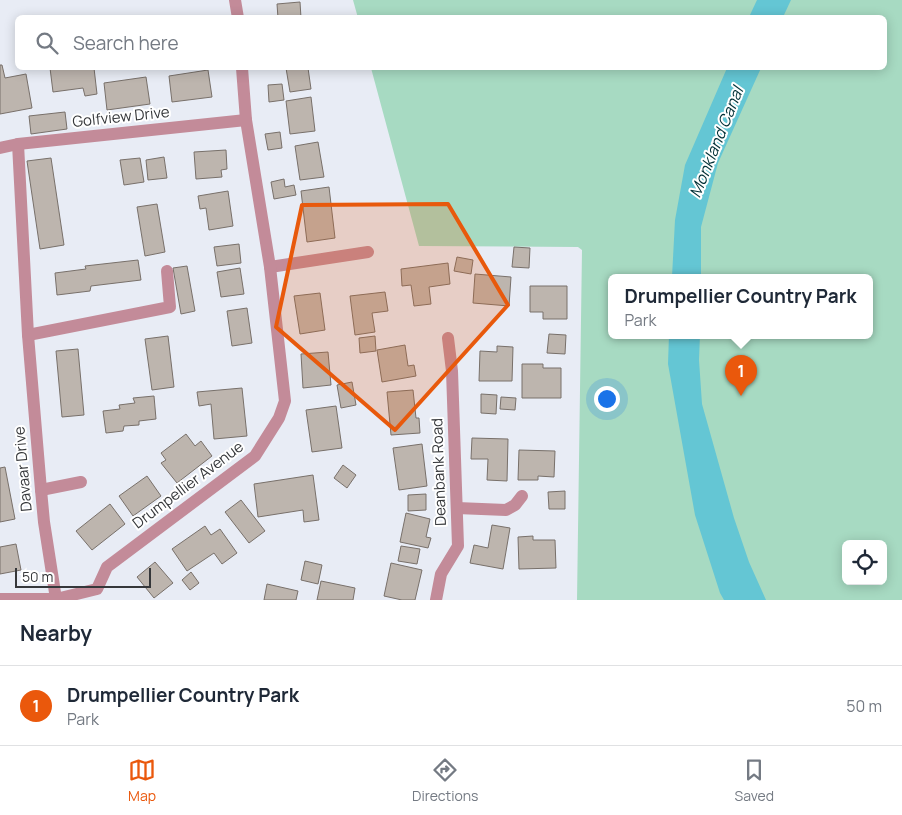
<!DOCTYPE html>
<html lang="en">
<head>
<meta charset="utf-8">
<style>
  body { margin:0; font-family:Manrope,sans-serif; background:#f2f2f3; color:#1f2937 }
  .controls { position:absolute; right:15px; bottom:15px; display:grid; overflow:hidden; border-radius:8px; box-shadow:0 2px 12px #0003 }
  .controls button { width:45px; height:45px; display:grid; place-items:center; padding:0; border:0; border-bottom:1px solid #e0e1e3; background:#fff; color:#1f2937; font:25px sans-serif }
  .scale { position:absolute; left:15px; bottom:12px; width:136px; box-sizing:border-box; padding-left:5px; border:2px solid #35373a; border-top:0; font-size:14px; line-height:18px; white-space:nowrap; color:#35373a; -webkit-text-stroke:4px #fff; paint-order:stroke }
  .you { position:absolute; left:606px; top:398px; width:18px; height:18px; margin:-12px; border:4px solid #fff; border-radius:50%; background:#1a73e8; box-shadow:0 0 0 8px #1a73e833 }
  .badge { display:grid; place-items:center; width:32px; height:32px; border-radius:50%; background:#ea580c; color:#fff; font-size:16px; font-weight:700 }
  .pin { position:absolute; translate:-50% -41px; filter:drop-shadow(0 1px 2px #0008) }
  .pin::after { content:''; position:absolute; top:26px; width:18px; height:15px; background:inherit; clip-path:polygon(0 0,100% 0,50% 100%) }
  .popup { position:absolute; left:608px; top:274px; width:265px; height:65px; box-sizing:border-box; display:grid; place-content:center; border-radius:8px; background:#fff; filter:drop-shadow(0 1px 4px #0005); font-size:16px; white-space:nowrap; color:#747a83 }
  .popup b { font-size:19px; color:#1f2937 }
  .popup::after { content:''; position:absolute; left:50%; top:100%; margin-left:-10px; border:10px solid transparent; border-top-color:#fff }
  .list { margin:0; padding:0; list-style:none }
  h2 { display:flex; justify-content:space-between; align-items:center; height:65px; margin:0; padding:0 20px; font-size:21px }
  h2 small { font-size:16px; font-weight:400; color:#747a83 }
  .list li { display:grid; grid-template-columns:32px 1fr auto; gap:15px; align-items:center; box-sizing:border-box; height:80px; padding:0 20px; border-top:1px solid #e0e1e3 }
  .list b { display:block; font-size:19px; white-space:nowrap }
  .list p { margin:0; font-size:16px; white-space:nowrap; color:#747a83 }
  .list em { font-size:16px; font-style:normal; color:#747a83 }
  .icon { flex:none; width:28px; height:28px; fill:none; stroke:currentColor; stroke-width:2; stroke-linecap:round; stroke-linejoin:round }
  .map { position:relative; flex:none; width:902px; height:600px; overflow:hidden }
  .search { position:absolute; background:#fff; box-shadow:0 2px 12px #0003; left:15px; right:15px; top:15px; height:55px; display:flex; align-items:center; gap:12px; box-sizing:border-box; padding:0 18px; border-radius:8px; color:#747a83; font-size:19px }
  .sheet { height:145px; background:#fff }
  nav { display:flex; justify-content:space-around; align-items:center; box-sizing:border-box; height:70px; border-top:1px solid #e0e1e3; background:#fff; font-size:14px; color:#747a83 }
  nav a { display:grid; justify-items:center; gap:2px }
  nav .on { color:#ea580c }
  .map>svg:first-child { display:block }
</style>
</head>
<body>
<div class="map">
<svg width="902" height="600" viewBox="0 0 902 600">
  <rect width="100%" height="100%" fill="#e8ecf5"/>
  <path fill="#a7dac2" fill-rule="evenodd" d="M353,0H902V600H577L582,250L578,247L419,246L371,68H884V18H358ZM612,277H870V335H612ZM846,544H883V581H846Z"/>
  <g fill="#64c6d4">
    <polygon points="757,0 791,0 783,17 749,17"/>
    <polygon points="727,68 761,68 718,163 701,227 701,277 672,277 675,220 685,165"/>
    <polygon points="669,335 700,335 699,360 702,404 734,518 749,562 766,600 724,600 720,593 695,515 668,364"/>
  </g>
  <g fill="#bdb5ae" stroke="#78706a">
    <polygon points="300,2 301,18 278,18 277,4"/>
    <polygon points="0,65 2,65 5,78 26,74 32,108 0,114"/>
    <polygon points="50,68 94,68 97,94 85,96 83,88 53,92"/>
    <polygon points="286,68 308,68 311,89 290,92"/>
    <polygon points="208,70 212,97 172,102 169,76"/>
    <polygon points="146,77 150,104 107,110 104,83"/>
    <polygon points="282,84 284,100 269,102 268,85"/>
    <polygon points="311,97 315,131 290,134 286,101"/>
    <polygon points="65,112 67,129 31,134 29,116"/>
    <polygon points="280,132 282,148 268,150 265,134"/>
    <polygon points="318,142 324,177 300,180 295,146"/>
    <polygon points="226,150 227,169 221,170 222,177 196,179 194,152"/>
    <polygon points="164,157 167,178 148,180 146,160"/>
    <polygon points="51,158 64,245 40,249 27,161"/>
    <polygon points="140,158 144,182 124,185 120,160"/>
    <polygon points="284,179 285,187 294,185 296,195 274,199 271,182"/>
    <polygon points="329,187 335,238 307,242 301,191"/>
    <polygon points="228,191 233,226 209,230 206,208 200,209 198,196"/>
    <polygon points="157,204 165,252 145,256 137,207"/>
    <polygon points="239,244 241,263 217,266 214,247"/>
    <polygon points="514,247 530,248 529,268 512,267"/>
    <polygon points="457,257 473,260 471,274 454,271"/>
    <polygon points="138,260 141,280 91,286 90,291 57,295 55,273 86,269 85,266"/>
    <polygon points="448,263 450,284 429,287 431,304 414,306 411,285 402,286 401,269"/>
    <polygon points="187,266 195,311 181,314 173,268"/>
    <polygon points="240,268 244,294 221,297 217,272"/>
    <polygon points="475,274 511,277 509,306 473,303"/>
    <polygon points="530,286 567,286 567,319 543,319 543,312 530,312"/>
    <polygon points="385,292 388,311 372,313 375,332 355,335 350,296"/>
    <polygon points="320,293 325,330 300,334 294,296"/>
    <polygon points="247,308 252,343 232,346 227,311"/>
    <polygon points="549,334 566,335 565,354 547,353"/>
    <polygon points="168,336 174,387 152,390 145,339"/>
    <polygon points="375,336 376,351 360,353 359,338"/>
    <polygon points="405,345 408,366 414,365 416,376 382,382 377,350"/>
    <polygon points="497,346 513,347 512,381 479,381 480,351 497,352"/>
    <polygon points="78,349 84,415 62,417 56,351"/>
    <polygon points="328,352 331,385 303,388 301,354"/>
    <polygon points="522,364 543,364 543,368 561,368 561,398 522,398"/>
    <polygon points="352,382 356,405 341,408 337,385"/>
    <polygon points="242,388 247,436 214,439 211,404 199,406 197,392"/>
    <polygon points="413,390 416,418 419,418 420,433 391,435 387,392"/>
    <polygon points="481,394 497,395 496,414 481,413"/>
    <polygon points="154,396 156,419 139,421 139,425 124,426 123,431 106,433 103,411 120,409 119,405 135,403 133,398"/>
    <polygon points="501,397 516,398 515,410 500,409"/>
    <polygon points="336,406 342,448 312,452 306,410"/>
    <polygon points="186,434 195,446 201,441 212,456 177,483 161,463 166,460 161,453"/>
    <polygon points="472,438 508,439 507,481 487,480 488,459 471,459"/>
    <polygon points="422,444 427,486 399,490 393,448"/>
    <polygon points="519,450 555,451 554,477 538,476 538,480 518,480"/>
    <polygon points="343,465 356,475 347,488 334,478"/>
    <polygon points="5,467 15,519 0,522 0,468"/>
    <polygon points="313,475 319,520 304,522 303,510 258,517 254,484"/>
    <polygon points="147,476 161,496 133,516 119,496"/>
    <polygon points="565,491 565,509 549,509 548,492"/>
    <polygon points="426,494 426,510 408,511 408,495"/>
    <polygon points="241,500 265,531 249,543 225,512"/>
    <polygon points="110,504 125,524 92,550 76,531"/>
    <polygon points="406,513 430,519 426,537 431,538 428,548 400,542"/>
    <polygon points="492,525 510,528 503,569 470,563 474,545 488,548"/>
    <polygon points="205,526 211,535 220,529 237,553 222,564 214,553 187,571 172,549"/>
    <polygon points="533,536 533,540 555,540 556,568 519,569 518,537"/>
    <polygon points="16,544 21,570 0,574 0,547"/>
    <polygon points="401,546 420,549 417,564 398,561"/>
    <polygon points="305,561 322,565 318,584 301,580"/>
    <polygon points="155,562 173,583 154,598 137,577"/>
    <polygon points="391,563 422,570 415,600 402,600 384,596"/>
    <polygon points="191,572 199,583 190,590 182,580"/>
    <polygon points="321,581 355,588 353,600 317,600"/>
    <polygon points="267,584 298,591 296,600 264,600"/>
  </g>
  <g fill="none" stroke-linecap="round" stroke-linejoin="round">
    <g stroke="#c38b99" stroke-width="12">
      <polyline points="235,0 238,18"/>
      <polyline points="18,144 28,335 41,490 44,522 56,599"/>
      <polyline points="0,148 18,144 246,120"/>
      <polyline points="270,267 368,252"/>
      <polyline points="28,335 170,307 167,271"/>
      <polyline points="41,490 81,482"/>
      <polyline points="457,508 506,510 515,505 522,496"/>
      <polyline points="0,599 56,599 97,589 107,567 255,456 279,418 285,401 270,267 246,120 242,68"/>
      <polyline points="436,600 441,574 458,546 452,371 448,338"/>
    </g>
  </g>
  <path fill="#e8590c" fill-opacity="0.2" stroke="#e8590c" stroke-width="4" stroke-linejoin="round" d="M448,204L508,305L395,430L276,327L302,205Z"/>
  <g text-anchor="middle" stroke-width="4" stroke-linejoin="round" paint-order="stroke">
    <g font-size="15" fill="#35373a" stroke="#fff">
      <text transform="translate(121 117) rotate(-6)" y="5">Golfview Drive</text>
      <text transform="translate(23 469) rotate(-95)" y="5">Davaar Drive</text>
      <text transform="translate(439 472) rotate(-92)" y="5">Deanbank Road</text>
      <text transform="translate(188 485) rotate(-37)" y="5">Drumpellier Avenue</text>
    </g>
    <g font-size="16" font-style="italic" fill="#003036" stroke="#fff">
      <text transform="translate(716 142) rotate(-68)" y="6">Monkland Canal</text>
    </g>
  </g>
</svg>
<div class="controls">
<button><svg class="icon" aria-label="locate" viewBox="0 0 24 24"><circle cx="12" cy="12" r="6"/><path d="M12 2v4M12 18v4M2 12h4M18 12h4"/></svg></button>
</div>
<div class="scale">50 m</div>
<div class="you"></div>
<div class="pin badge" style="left:741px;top:396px">1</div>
<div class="popup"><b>Drumpellier Country Park</b>Park</div>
<div class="search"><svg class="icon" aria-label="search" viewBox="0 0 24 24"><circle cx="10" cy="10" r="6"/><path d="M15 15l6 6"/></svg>Search here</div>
</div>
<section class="sheet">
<h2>Nearby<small></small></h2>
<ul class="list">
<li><span class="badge">1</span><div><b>Drumpellier Country Park</b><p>Park</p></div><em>50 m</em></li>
</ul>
</section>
<nav>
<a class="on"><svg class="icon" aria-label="map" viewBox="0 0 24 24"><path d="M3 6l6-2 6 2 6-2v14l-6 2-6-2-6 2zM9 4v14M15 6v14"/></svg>Map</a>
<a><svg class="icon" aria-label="directions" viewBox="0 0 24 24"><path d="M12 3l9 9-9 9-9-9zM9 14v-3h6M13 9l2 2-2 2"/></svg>Directions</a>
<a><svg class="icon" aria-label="saved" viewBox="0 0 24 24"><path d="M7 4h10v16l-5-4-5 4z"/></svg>Saved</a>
</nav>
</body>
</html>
